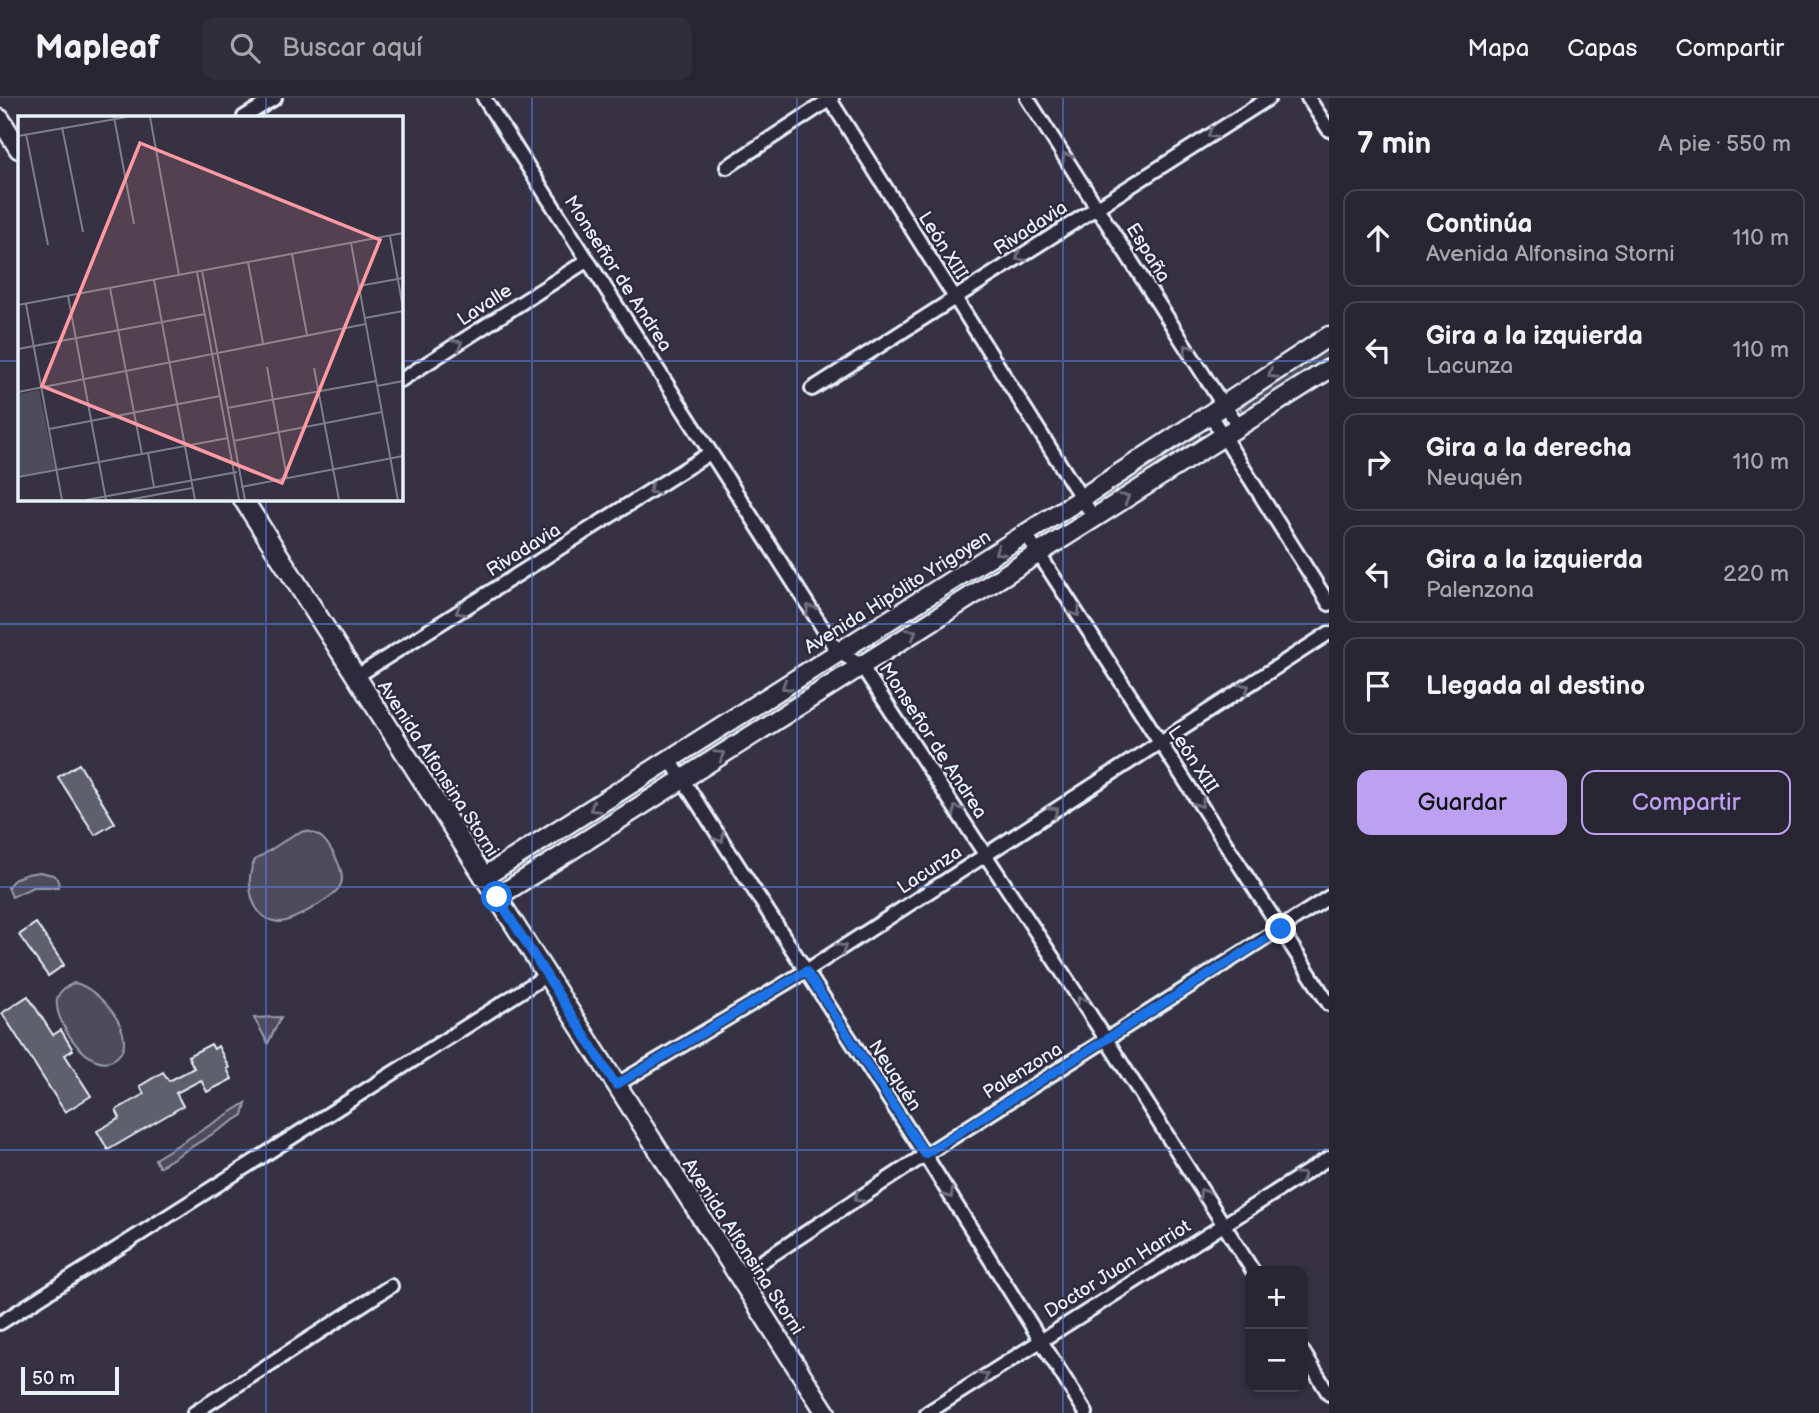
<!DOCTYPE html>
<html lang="es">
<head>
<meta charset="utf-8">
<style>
  body { margin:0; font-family:"Balsamiq Sans",sans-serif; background:#302e3b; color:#f1f3f6 }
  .controls { position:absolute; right:21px; bottom:21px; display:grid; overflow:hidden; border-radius:14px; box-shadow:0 4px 10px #0003 }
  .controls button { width:63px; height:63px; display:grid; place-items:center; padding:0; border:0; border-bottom:2px solid #44434e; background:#282633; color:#f1f3f6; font:35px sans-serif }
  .scale { position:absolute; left:21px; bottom:18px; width:98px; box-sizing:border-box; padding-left:7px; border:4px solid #e8f1f8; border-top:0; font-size:19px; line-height:24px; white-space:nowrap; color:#e8f1f8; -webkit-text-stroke:5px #2f2a3d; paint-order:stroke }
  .stop { position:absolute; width:21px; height:21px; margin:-16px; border:5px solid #1a73e8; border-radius:50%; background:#fff }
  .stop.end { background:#1a73e8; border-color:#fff; box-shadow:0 2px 7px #0008 }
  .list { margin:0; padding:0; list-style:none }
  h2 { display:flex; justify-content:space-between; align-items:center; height:91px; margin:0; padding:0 28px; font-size:30px }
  h2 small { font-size:23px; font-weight:400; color:#a5a5ac }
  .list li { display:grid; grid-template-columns:46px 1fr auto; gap:21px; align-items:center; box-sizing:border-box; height:98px; margin:0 14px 14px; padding:0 14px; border:2px solid #44434e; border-radius:14px }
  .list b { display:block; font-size:26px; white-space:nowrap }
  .list p { margin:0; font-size:23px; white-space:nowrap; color:#a5a5ac }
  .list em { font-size:23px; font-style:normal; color:#a5a5ac }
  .actions { display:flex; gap:14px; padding:21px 28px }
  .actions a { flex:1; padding:16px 0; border:2px solid #bca0f2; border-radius:14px; text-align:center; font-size:24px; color:#bca0f2 }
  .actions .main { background:#bca0f2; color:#111 }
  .icon { flex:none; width:38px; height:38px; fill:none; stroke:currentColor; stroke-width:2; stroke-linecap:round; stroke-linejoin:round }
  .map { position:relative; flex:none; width:1329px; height:1315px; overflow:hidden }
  header { display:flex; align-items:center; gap:42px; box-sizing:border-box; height:98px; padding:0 35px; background:#282633; border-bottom:2px solid #44434e }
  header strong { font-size:33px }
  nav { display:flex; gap:38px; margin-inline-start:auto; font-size:24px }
  .search { width:490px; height:63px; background:#302e3b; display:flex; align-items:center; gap:18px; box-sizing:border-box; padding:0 24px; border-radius:14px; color:#a5a5ac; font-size:26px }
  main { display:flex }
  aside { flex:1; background:#282633 }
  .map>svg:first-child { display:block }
</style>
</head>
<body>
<header>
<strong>Mapleaf</strong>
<div class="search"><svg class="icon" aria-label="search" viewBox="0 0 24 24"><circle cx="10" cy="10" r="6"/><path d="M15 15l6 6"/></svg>Buscar aquí</div>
<nav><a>Mapa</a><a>Capas</a><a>Compartir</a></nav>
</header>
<main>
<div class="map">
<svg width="1329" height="1315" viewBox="0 0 1329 1315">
  <rect width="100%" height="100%" fill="#363244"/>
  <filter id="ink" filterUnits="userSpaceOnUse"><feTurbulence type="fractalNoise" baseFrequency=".0143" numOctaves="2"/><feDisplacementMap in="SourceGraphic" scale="14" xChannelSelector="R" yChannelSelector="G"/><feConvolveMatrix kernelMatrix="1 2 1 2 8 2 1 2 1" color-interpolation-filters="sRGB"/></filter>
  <g filter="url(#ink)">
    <g fill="#4d4b5c" stroke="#9a9eaa" stroke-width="2">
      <polygon points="1329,250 1329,262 1244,316 1239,308"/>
      <polygon points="1198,335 1203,344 1105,405 1100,396"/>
      <polygon points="1019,447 1024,455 877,551 872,542"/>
      <polygon points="832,567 837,575 690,670 685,662"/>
      <polygon points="655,679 661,687 513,782 508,774"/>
      <path d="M305,733C322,735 328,745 336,760C339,767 344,777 341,786C337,798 291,825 278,824C250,821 244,782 255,762L295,736Z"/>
      <path d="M40,774L53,777L58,781L59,789H33L12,799L8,789C14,778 28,775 40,774Z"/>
      <path d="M74,885C97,888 140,937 118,958C93,983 49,920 58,898C61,891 68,888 74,885Z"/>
      <polygon points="281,919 268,945 254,920"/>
      <polygon points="246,1005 243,1017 159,1069 155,1061"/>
    </g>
    <g fill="#605e6e" stroke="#e8f1f8" stroke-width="2">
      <polygon points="79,666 115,725 95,737 58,679"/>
      <polygon points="36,825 64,867 48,878 19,837"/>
      <polygon points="28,898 53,937 61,932 73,952 65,957 91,998 65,1014 2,915"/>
      <polygon points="211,946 214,951 218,948 229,970 227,971 232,981 207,994 201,982 176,995 183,1008 108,1052 97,1033 120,1020 116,1012 144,996 140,988 163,974 169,983 194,970 188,958"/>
    </g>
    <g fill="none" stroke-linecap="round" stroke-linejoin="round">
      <defs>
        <g id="minor">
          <polyline points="484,0 838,554 861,567 1106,941 1253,1173"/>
          <polyline points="829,0 1094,420"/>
          <polyline points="1027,0 1223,307 1240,328"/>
          <polyline points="1308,0 1329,32"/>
          <polyline points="244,19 275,0"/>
          <polyline points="727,69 832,0"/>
          <polyline points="401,282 588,162"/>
          <polyline points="812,291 1269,0"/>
          <polyline points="1210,317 1329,506"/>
          <polyline points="1026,436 1329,906"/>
          <polyline points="357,578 710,355"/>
          <polyline points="670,662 925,1057 1086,1315"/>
          <polyline points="616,987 806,873 1329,535"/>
          <polyline points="738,1179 925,1057 1329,799"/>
          <polyline points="0,1225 547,877"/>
          <polyline points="1303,1254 1329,1296"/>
          <polyline points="194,1315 391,1188"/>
          <polyline points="927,1315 1329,1060"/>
        </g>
        <g id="secondary">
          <polyline points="0,21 19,51"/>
          <polyline points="243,401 826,1315"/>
          <polyline points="484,779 1082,400 1329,238"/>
          <polyline points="497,799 1329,271"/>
        </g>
      </defs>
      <use href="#minor" stroke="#e8f1f8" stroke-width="18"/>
      <use href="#secondary" stroke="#e8f1f8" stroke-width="23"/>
      <use href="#minor" stroke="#2f2a3d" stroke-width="12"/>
      <use href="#secondary" stroke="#2f2a3d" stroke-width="18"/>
    </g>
    <defs><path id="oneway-chevron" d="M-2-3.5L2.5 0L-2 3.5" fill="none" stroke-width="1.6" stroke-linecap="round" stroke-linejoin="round" transform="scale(1.75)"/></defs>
    <g stroke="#70707e">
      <use href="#oneway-chevron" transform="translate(1212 36) rotate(148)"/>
      <use href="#oneway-chevron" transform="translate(1066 59) rotate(-123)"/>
      <use href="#oneway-chevron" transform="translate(1020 159) rotate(147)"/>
      <use href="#oneway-chevron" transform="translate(458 246) rotate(-33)"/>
      <use href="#oneway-chevron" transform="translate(1188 251) rotate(-122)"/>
      <use href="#oneway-chevron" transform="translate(1272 276) rotate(147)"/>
      <use href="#oneway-chevron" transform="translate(653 392) rotate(148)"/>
      <use href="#oneway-chevron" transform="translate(1125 400) rotate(-32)"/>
      <use href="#oneway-chevron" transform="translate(999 453) rotate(148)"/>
      <use href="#oneway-chevron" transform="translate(810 511) rotate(-123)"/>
      <use href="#oneway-chevron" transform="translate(460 513) rotate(148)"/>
      <use href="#oneway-chevron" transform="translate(1076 514) rotate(57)"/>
      <use href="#oneway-chevron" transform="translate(912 535) rotate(-32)"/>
      <use href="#oneway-chevron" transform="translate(786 588) rotate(147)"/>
      <use href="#oneway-chevron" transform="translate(1245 590) rotate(-33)"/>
      <use href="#oneway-chevron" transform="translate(720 657) rotate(-32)"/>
      <use href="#oneway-chevron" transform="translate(1200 705) rotate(57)"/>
      <use href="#oneway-chevron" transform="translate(594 710) rotate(148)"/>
      <use href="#oneway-chevron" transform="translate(957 712) rotate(-123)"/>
      <use href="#oneway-chevron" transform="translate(1054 713) rotate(-33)"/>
      <use href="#oneway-chevron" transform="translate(720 740) rotate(57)"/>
      <use href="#oneway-chevron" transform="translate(842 850) rotate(-33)"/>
      <use href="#oneway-chevron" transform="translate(1081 903) rotate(-123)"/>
      <use href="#oneway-chevron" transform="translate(1301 1078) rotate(-33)"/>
      <use href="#oneway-chevron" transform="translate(1203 1095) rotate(-122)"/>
      <use href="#oneway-chevron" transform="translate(949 1096) rotate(58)"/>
      <use href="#oneway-chevron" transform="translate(858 1100) rotate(147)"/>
      <use href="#oneway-chevron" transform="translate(984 1278) rotate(-33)"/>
    </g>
  </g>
  <g fill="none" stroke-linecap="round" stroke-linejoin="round" filter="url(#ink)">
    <polyline stroke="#1a73e8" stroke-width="9" points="497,799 616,987 806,873 925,1056 1281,831"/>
  </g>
  <path fill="none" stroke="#5a7fe2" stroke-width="2" stroke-opacity="0.55" d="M266,0V19M532,0V1315M797,0V1315M1063,0V1315M0,263H19M401,263H1329M266,401V1315M0,526H1329M0,789H1329M0,1052H1329"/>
  <g text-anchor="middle" stroke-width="5" stroke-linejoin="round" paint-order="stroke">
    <g font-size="19" fill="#e8f1f8" stroke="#2f2a3d">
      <text transform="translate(1030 129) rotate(-33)" y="7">Rivadavia</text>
      <text transform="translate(944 147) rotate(58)" y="7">León XIII</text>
      <text transform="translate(1149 154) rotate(58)" y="7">España</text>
      <text transform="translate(619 175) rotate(57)" y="7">Monseñor de Andrea</text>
      <text transform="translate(484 206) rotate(-33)" y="7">Lavalle</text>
      <text transform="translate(523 451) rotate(-32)" y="7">Rivadavia</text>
      <text transform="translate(897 493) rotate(-32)" y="7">Avenida Hipólito Yrigoyen</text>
      <text transform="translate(934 642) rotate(57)" y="7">Monseñor de Andrea</text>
      <text transform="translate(1194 661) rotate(57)" y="7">León XIII</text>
      <text transform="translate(439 670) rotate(57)" y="7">Avenida Alfonsina Storni</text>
      <text transform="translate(929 771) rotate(-33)" y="7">Lacunza</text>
      <text transform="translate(1022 972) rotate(-32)" y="7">Palenzona</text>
      <text transform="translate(896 977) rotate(57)" y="7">Neuquén</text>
      <text transform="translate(744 1148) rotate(57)" y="7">Avenida Alfonsina Storni</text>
      <text transform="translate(1117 1170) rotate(-32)" y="7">Doctor Juan Harriot</text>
    </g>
  </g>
  <g transform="translate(18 18)">
    <rect width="385" height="385" fill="#363244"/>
    <path d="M21,274L37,353L0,360V278Z" fill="#4d4b5c"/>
    <path fill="none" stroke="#7d7e8c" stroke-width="2" d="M96,1L116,108M132,1L161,159M44,11L65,116M8,18L30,129M0,20L109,1M372,120L385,192M333,127L380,384M274,138L289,219M230,146L245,227M184,155L227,384M179,156L221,384M136,164L177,384M341,170L385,162M92,172L124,338M50,180L88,384M8,188L44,384M0,189L385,117M347,202L385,195M0,233L187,198M249,251L269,362M296,252L321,384M359,270L385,265M0,276L348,208M209,292L358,265M31,313L202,280M215,325L364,296M130,337L136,371M0,361L210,322M223,371L385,340M68,384L219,356M110,384L174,372"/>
    <path fill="#ff9aa2" fill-opacity="0.15" stroke="#ff9aa2" stroke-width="3.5" d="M122,27L362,124L264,367L24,270Z"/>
    <rect width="385" height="385" fill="none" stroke="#e8f1f8" stroke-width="3.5"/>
  </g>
</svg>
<div class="controls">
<button>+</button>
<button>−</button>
</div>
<div class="scale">50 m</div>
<div class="stop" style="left:497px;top:799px"></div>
<div class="stop end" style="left:1281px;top:831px"></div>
</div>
<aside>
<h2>7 min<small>A pie · 550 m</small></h2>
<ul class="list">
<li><svg class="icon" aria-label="ahead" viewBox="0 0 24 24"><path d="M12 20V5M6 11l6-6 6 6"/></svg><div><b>Continúa</b><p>Avenida Alfonsina Storni</p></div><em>110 m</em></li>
<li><svg class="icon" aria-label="left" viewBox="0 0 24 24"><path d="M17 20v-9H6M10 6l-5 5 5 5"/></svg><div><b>Gira a la izquierda</b><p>Lacunza</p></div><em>110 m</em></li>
<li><svg class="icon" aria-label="right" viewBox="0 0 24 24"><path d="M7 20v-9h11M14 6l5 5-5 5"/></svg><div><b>Gira a la derecha</b><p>Neuquén</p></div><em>110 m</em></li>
<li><svg class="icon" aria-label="left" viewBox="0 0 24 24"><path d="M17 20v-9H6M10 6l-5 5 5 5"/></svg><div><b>Gira a la izquierda</b><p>Palenzona</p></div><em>220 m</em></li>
<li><svg class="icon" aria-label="arrive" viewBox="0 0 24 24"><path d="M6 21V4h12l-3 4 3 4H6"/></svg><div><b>Llegada al destino</b></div></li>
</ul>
<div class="actions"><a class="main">Guardar</a><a>Compartir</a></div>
</aside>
</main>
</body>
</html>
